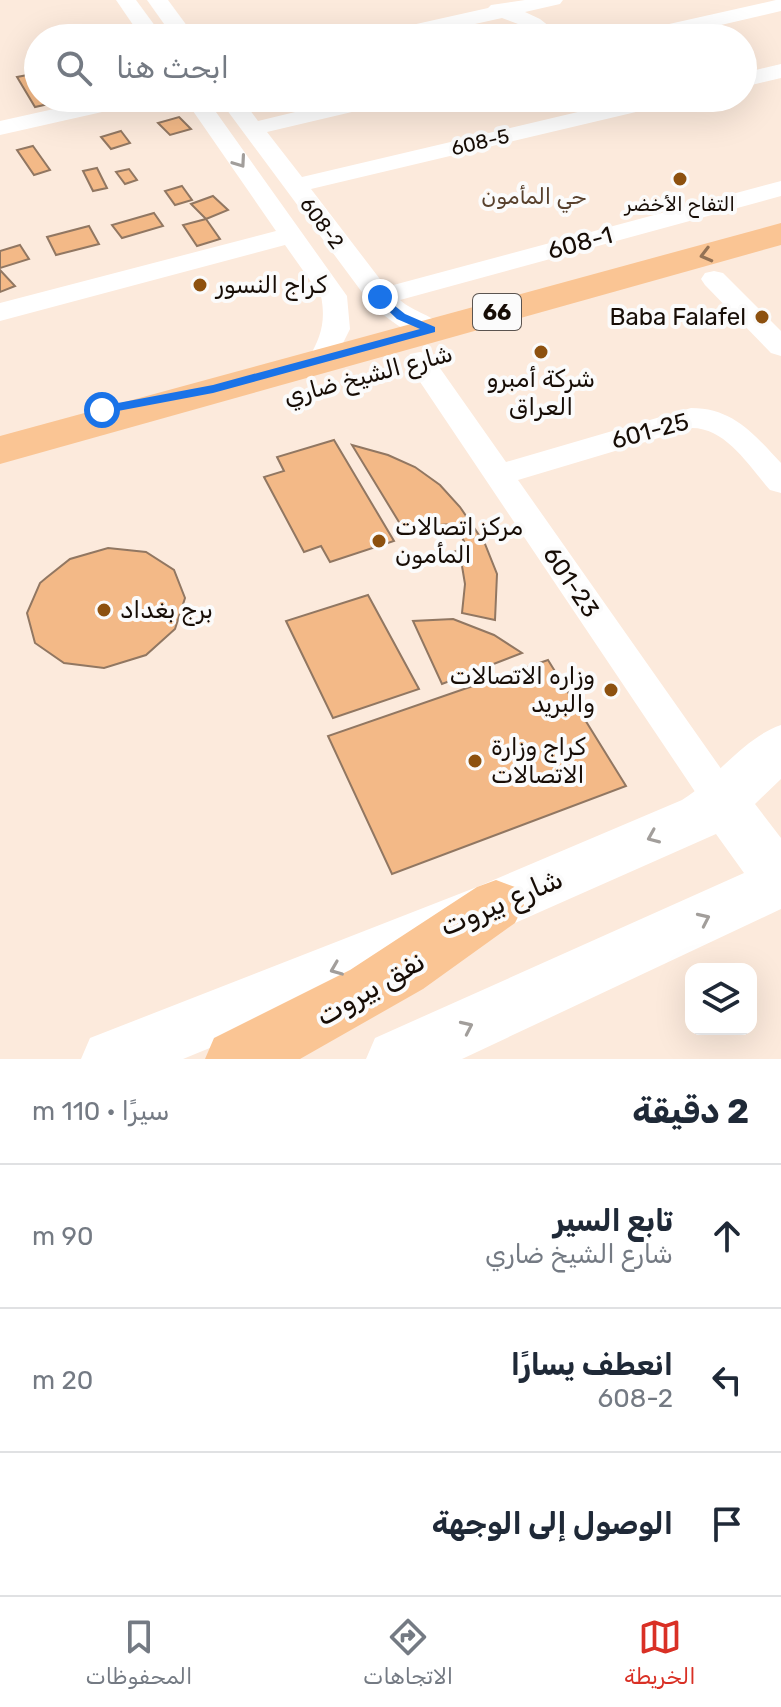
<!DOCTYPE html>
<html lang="ar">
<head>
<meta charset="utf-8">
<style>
  body { margin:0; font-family:Rubik,Cairo,sans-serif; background:#f2f2f3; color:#1f2937; direction:rtl }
  .controls { position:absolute; right:24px; bottom:24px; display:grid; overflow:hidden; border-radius:16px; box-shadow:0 8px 32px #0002 }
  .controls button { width:72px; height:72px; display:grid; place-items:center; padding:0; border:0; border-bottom:2px solid #e0e1e3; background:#fff; color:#1f2937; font:40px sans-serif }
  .stop { position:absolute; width:24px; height:24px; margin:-18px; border:6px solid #1a73e8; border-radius:50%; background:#fff }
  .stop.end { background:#1a73e8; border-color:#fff; box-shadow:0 2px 8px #0008 }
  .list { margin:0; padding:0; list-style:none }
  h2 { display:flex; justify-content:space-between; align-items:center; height:104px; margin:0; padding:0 32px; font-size:34px }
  h2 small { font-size:26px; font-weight:400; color:#747a83 }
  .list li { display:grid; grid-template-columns:52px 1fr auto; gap:24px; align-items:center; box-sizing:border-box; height:144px; padding:0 32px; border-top:2px solid #e0e1e3 }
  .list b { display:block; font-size:30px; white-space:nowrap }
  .list p { margin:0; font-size:26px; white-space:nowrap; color:#747a83 }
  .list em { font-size:26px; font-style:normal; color:#747a83 }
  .icon { flex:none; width:44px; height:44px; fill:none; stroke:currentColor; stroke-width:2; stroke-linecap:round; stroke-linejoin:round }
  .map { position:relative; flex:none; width:781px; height:1059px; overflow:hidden; direction:ltr }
  .search { position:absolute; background:#fff; box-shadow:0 8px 32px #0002; left:24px; right:24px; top:24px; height:88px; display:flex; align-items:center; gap:20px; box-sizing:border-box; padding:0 28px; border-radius:44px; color:#747a83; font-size:30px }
  .sheet { height:536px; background:#fff }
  nav { display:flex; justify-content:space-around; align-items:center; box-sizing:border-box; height:112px; border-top:2px solid #e0e1e3; background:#fff; font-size:22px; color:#747a83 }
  nav a { display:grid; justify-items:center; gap:4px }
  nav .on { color:#d93025 }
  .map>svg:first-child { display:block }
</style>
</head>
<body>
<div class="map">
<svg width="781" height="1059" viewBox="0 0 781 1059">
  <rect width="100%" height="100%" fill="#fceadc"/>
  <g fill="#f3b987" stroke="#917762" stroke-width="2">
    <polygon points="38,73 38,98 66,100 35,107 17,77"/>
    <polygon points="179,117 191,129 170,135 158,123"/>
    <polygon points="121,131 130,143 111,149 101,137"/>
    <polygon points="33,146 50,170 34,175 17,150"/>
    <polygon points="97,168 107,188 93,191 83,171"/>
    <polygon points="129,169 137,180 125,184 116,172"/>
    <polygon points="182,186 192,200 175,205 165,191"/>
    <polygon points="213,196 228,210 206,219 191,204"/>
    <polygon points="154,213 163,226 122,238 112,225"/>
    <polygon points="206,219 220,239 197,246 183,225"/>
    <polygon points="89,226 99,244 56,255 47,237"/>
    <polygon points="20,245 29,259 0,268 0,251"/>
    <polygon points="0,270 15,286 0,292"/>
    <polygon points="334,440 394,541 330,562 321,546 304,552 264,477 284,471 277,457"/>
    <polygon points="352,445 388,455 415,467 440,485 460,507 485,544 497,574 495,620 462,613 465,584 462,566 451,553 467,547 455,524 402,527"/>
    <polygon points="108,548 146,552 174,570 185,598 175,629 146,655 104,668 64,663 35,643 27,613 40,583 46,578 70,559"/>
    <polygon points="368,595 419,689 333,718 286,621"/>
    <polygon points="453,619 494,635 522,653 442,684 413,621"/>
    <polygon points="548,660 626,786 392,874 328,736"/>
  </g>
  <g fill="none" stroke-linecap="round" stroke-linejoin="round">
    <g fill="#fff" fill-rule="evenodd">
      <polygon points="116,0 136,0 164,38 142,38"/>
      <polygon points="147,0 168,0 196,38 174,38"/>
      <polygon points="525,0 563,0 560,4 525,12 540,19 564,38 539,38 526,27 502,18 412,38 373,38 376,33 488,8 491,5"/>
      <polygon points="776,0 781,0 781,11 665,38 626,38 629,33"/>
      <polygon points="781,64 781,78 743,87 743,73"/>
      <polygon points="103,98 145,98 142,103 0,135 0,121"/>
      <path d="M184,98H206L347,296L350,329L332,365L322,368L312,365L308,359C321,338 326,321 321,296L285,245L0,321V303L276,231Z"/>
      <path d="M218,98H241L258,121L353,98H393L390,103L267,132L302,177L637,98H677L674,103L311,189L386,287L781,181V196L400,300C413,312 436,316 445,330L441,336C415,343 388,319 370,303Z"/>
      <polygon points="714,271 723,273 781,331 781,356 771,353 705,285 701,279 705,273"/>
      <path d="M420,352L430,354L506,462L691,408C733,408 754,434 781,463V493L770,490C749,466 726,428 692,428L518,480L736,790L742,802L736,814L723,818L710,814L406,361L410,354Z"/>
    </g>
    <path fill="#fff" fill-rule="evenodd" d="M781,725V779L755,804L781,838V909L462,1059H366L375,1038L744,873L716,834L515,923L183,1059H81L90,1038L477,887L682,800C717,778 743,738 781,725Z"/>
    <g fill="#fac594" fill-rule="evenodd">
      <polygon points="781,223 781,245 0,464 0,436"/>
      <polygon points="496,880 515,887 524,905 515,923 423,989 300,1059 205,1059 214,1038 350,970 477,887"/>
    </g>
  </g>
  <defs><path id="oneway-chevron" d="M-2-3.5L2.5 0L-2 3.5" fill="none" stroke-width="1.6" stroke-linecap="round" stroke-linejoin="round" transform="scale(2)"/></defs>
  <g stroke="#a29e9b">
    <use href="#oneway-chevron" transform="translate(240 162) rotate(55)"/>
    <use href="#oneway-chevron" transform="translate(653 837) rotate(157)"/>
    <use href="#oneway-chevron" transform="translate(704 919) rotate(-25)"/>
    <use href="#oneway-chevron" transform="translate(336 969) rotate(158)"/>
    <use href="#oneway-chevron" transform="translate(467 1027) rotate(-25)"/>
  </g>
  <use stroke="#947254" href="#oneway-chevron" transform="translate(706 255) rotate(165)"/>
  <polygon fill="#1a73e8" points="380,294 405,314 435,327 435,332 213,393 102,414 96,410 102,406 213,385 420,329 397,319 376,299 376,295"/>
  <g fill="#8d510f" stroke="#fbfbfb" stroke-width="3">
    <circle cx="680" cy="179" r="8"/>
    <circle cx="200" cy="285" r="8"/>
    <circle cx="762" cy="317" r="8"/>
    <circle cx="541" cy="352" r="8"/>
    <circle cx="379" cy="541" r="8"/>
    <circle cx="104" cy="610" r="8"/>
    <circle cx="611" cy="690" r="8"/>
    <circle cx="475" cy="761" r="8"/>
  </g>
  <g text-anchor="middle" stroke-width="8" stroke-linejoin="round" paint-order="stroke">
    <g font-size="20" fill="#170d06" stroke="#fbfbfb">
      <text transform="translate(480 142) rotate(-13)" y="7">608-5</text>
      <text transform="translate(322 223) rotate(53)" y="7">608-2</text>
    </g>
    <g font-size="20" fill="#170d06" stroke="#fbfbfb">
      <text x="680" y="211">التفاح الأخضر</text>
    </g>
    <g font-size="22" fill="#58412d" stroke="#fbfbfb">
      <text x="534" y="204">حي المأمون</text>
    </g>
    <rect fill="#fbfbfb" stroke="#5b5450" stroke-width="2" x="473" y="294" width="48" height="36" rx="6"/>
    <g font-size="22" font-weight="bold" fill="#170d06">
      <text x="497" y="320">66</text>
    </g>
    <g font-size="24" fill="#170d06" stroke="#fbfbfb">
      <text transform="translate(580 243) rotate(-15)" y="8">608-1</text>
      <text transform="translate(368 375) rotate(-15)" y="8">شارع الشيخ ضاري</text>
      <text transform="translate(650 431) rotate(-15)" y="8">601-25</text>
      <text transform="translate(571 582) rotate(56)" y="8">601-23</text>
    </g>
    <g font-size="24" fill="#170d06" stroke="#fbfbfb" text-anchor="start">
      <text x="216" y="293">كراج النسور</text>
      <text x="746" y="325" text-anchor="end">Baba Falafel</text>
      <text x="541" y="387" text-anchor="middle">شركة أمبرو<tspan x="541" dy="28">العراق</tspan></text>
      <text x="395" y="535">مركز اتصالات<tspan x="395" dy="28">المأمون</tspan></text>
      <text x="120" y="618">برج بغداد</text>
      <text x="595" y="684" text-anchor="end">وزاره الاتصالات<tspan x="595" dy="28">والبريد</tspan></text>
      <text x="491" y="755">كراج وزارة<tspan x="491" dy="28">الاتصالات</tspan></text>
    </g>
    <g font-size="28" fill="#170d06" stroke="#fbfbfb">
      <text transform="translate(501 902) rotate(-23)" y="10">شارع بيروت</text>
      <text transform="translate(370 988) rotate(-30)" y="10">نفق بيروت</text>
    </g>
  </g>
</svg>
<div class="controls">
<button><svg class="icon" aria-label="layers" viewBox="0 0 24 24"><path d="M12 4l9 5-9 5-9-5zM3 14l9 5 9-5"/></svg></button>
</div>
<div class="stop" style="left:102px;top:410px"></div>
<div class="stop end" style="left:380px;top:297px"></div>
<div class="search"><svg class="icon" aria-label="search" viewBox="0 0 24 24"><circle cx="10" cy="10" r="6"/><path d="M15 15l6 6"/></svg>ابحث هنا</div>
</div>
<section class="sheet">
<h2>2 دقيقة<small>سيرًا · 110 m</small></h2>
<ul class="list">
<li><svg class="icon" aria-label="ahead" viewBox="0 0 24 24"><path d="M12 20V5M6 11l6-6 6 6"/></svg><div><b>تابع السير</b><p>شارع الشيخ ضاري</p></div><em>90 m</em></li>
<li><svg class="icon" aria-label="left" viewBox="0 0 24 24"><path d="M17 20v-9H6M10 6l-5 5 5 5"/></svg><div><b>انعطف يسارًا</b><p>608-2</p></div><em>20 m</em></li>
<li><svg class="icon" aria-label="arrive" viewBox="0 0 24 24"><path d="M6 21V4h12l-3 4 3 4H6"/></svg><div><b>الوصول إلى الوجهة</b></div></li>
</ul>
</section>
<nav>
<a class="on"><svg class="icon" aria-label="map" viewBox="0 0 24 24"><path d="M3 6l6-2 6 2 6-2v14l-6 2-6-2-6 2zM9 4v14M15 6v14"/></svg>الخريطة</a>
<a><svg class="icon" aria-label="directions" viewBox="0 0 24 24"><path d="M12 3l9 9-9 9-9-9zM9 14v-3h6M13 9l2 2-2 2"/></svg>الاتجاهات</a>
<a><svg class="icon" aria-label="saved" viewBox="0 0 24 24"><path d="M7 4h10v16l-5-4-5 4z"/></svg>المحفوظات</a>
</nav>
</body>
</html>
